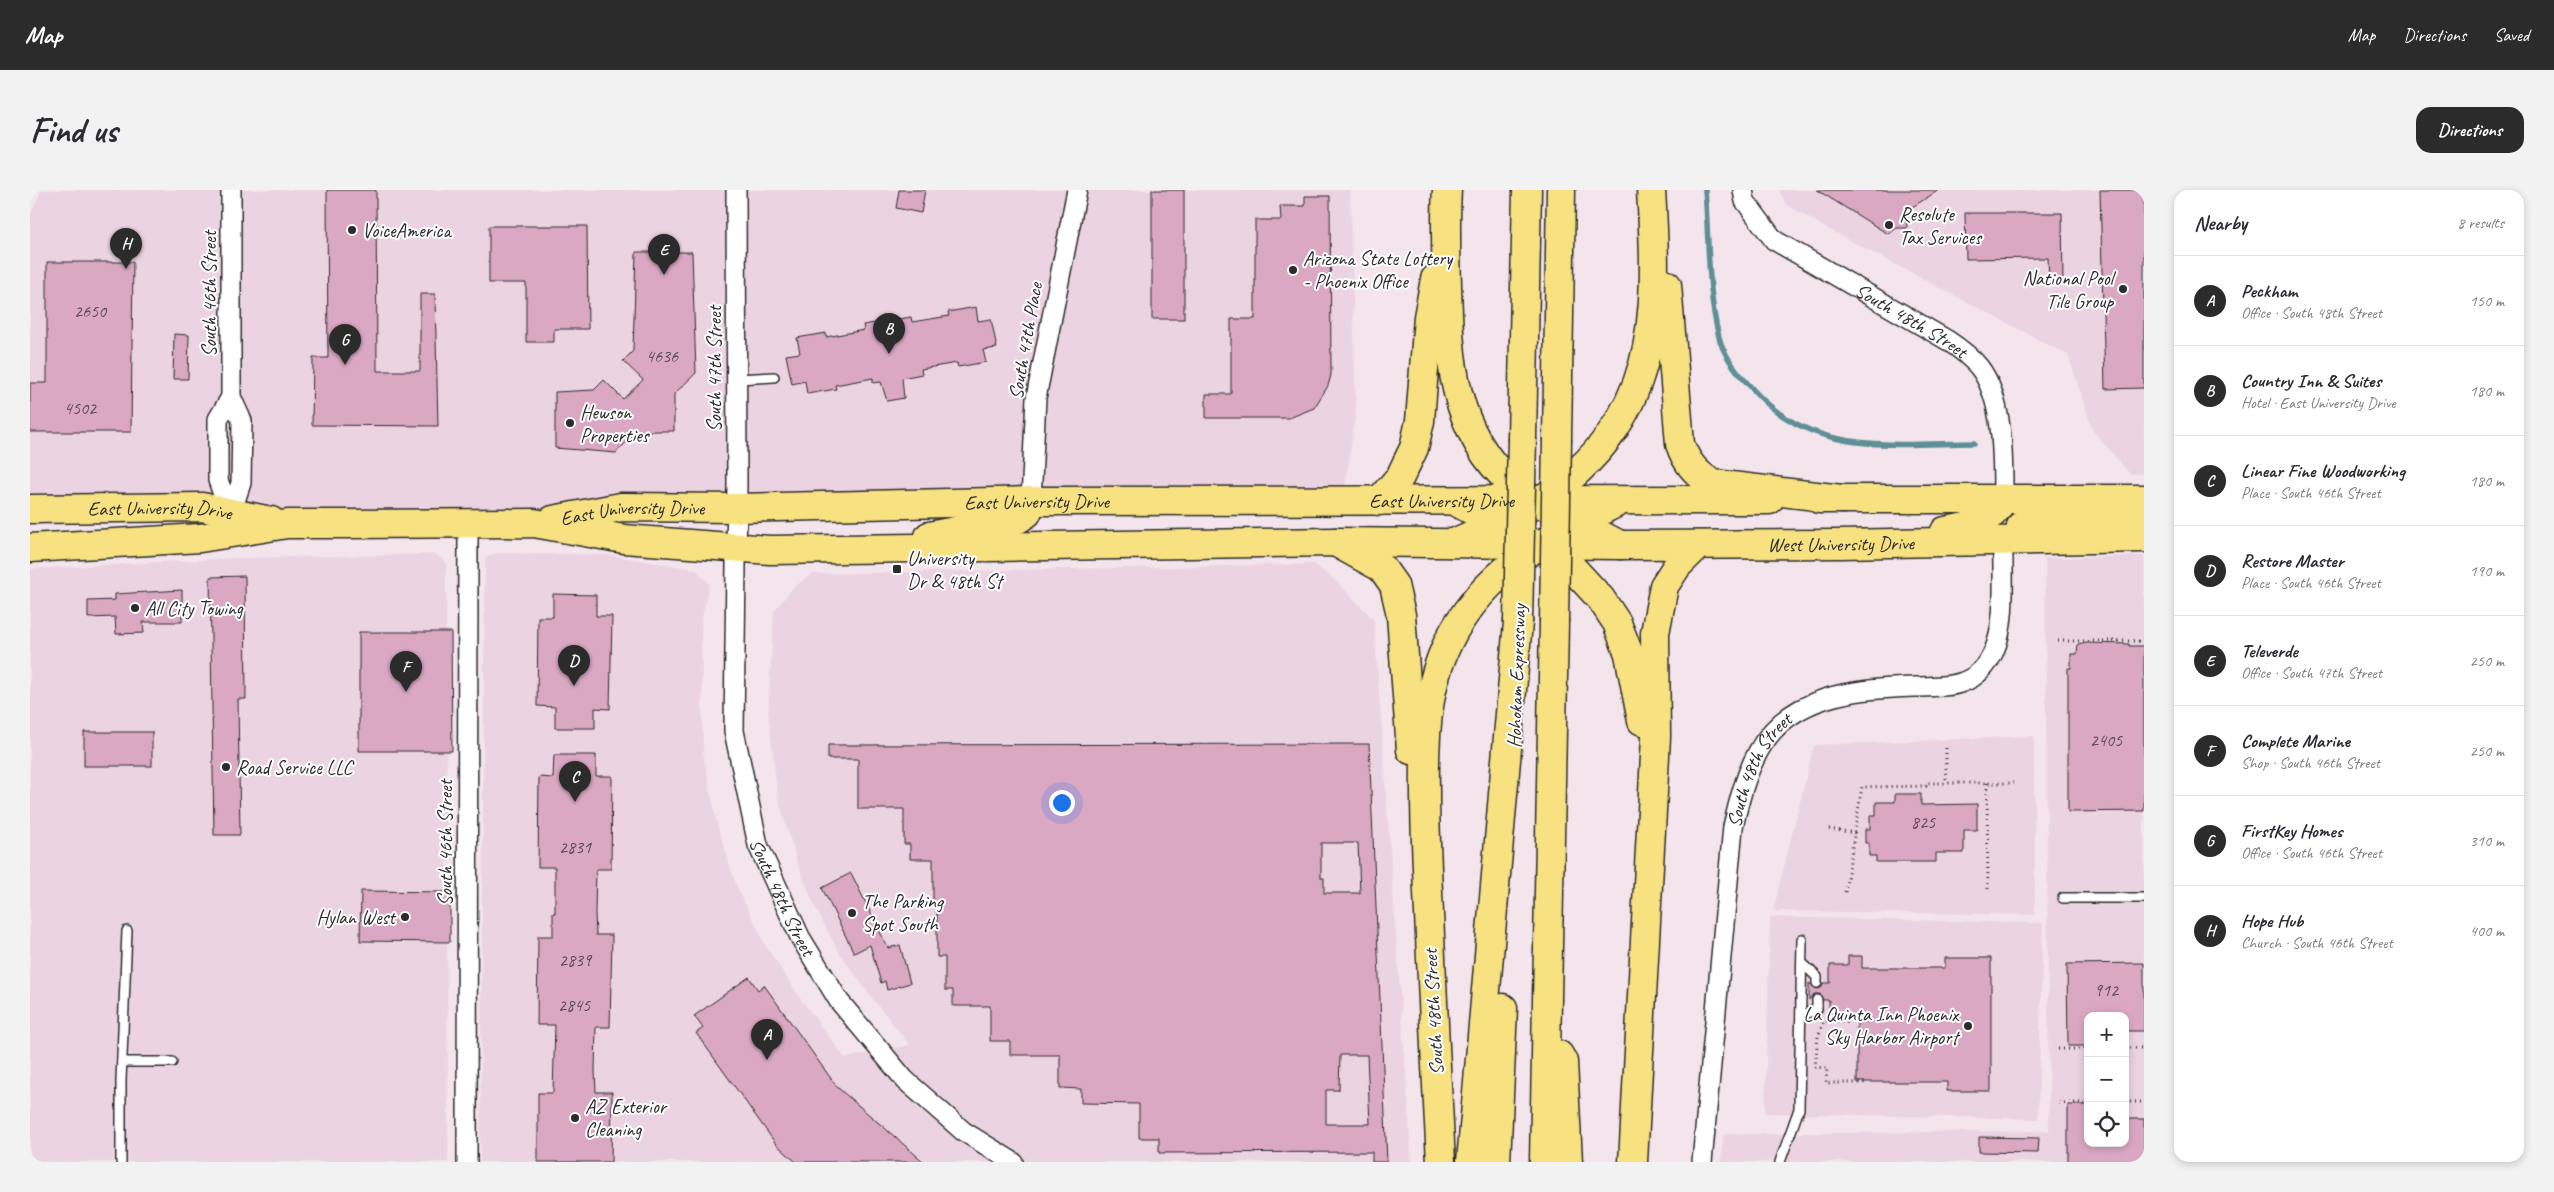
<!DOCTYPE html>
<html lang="en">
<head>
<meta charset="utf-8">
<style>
  body { margin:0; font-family:Caveat,sans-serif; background:#f2f2f3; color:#2b2b33 }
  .controls { position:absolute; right:15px; bottom:15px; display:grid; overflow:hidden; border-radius:10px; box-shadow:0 2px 8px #0003 }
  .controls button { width:45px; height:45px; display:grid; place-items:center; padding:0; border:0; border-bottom:1px solid #e1e1e2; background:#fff; color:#2b2b33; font:25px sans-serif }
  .you { position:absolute; left:1031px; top:612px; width:18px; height:18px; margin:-12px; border:4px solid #fff; border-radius:50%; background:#1a73e8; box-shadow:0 0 0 8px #1a73e833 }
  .badge { display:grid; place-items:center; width:32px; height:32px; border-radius:50%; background:#2b2b2b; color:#fff; font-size:16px; font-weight:700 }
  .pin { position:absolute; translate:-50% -41px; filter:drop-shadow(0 1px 2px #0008) }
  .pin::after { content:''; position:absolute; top:26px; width:18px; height:15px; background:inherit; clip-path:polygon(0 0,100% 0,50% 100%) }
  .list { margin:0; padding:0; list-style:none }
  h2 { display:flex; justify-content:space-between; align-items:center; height:65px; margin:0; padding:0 20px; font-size:21px }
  h2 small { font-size:16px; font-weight:400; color:#7c7c81 }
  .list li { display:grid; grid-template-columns:32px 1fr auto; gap:15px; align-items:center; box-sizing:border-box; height:90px; padding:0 20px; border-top:1px solid #e1e1e2 }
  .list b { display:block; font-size:19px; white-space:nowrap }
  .list p { margin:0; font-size:16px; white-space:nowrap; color:#7c7c81 }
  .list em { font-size:16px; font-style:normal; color:#7c7c81 }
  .icon { flex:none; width:28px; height:28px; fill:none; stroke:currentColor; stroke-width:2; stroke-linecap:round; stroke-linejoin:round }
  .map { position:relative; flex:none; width:2114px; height:972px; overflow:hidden; border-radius:15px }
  header { display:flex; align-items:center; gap:30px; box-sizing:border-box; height:70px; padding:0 25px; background:#2b2b2b; color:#fff }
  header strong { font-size:24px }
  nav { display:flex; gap:28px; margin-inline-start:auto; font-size:18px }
  .intro { display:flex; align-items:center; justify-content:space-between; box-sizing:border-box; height:120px; padding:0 30px }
  h1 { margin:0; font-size:35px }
  .button { padding:12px 22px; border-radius:15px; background:#2b2b2b; color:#fff; font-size:18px; font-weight:700 }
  main { display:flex; gap:30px; padding:0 30px }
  aside { flex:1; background:#fff; border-radius:15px; box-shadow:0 2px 8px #0003 }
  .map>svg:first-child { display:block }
</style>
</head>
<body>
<header>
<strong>Map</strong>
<nav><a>Map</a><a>Directions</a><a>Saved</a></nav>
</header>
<div class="intro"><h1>Find us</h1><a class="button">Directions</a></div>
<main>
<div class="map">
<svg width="2114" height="972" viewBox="0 0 2114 972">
  <rect width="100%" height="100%" fill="#f4e5ed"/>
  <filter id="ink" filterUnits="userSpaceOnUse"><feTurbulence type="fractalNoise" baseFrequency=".02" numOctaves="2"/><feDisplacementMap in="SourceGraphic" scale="10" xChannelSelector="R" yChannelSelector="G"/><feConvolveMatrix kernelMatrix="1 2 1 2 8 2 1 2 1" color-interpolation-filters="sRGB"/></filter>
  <g filter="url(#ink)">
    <g fill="#ecd3e1" fill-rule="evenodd">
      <polygon points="11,0 1320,0 1326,220 1313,311 438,334 172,317 72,304 0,304 0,27"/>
      <polygon points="1749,0 2114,0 2114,284 2100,284 2063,241 2038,165 1794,37 1756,14"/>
      <polygon points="466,363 578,365 665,379 679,394 671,434 673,562 687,634 706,695 736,756 770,808 815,868 880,855 838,803 807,759 784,715 767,672 748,608 738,522 744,421 762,399 781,384 1284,374 1308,393 1344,430 1382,972 450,972 455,368"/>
      <polygon points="405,364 416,372 418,972 0,972 0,379 206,368"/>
      <path d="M2114,366V972H1691L1694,944L2019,941L2015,368ZM2058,826H2095V953H2058Z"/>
      <polygon points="2004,546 2005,725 1743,721 1784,555"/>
      <polygon points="1740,727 2013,733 2008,929 1735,923"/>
    </g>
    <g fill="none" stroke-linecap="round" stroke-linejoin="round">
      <path stroke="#5f8f96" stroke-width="5.5" d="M1675,0C1679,48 1677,100 1689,147C1693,164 1707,182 1719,195C1779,267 1860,254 1944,253"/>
    </g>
    <g fill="#dba8c4" stroke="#2b2b2b" fill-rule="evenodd">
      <polygon points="297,0 346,0 347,181 390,181 390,104 405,104 408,236 282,235 283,168 298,168"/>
      <polygon points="869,0 895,0 891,23 866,18"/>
      <rect x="1122" y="0" width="32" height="129"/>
      <polygon points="1787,0 1909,0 1876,21 1877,38 1867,38 1858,44"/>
      <polygon points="2070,0 2114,0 2114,198 2075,199"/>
      <polygon points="1275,6 1300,6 1301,185 1298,196 1284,218 1259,228 1176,228 1176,204 1201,204 1201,129 1225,129 1225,30 1251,30 1250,16 1275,16"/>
      <polygon points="1935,23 2032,23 2033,90 2019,90 2018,68 1936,69"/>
      <polygon points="459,36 557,36 558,139 524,139 524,152 496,152 496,93 459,93"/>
      <polygon points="606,62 662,62 666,183 644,204 644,241 607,241 586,263 525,258 525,202 564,200 574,190 593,209 613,190 593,171 603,161"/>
      <polygon points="17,72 103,72 101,242 0,242 0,193 17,193"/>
      <polygon points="946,117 948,131 961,129 967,158 953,160 956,172 928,177 927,173 891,179 892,184 872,188 874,208 857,211 851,192 843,193 843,188 805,195 806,199 777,204 775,191 762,194 756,165 770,163 767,148 796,143 796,147 834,140 833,135 881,127 882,132 919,126 918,122"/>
      <polygon points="144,144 159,145 158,189 143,189"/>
      <polygon points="215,386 216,509 208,509 210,645 184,645 180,387"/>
      <polygon points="152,400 152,432 113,432 114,443 86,444 85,427 58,428 58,411 85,410 85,404"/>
      <polygon points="523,404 566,405 566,426 582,426 580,519 565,518 565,538 525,538 525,517 507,516 508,427 523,427"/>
      <polygon points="329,442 421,442 422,561 329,561"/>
      <polygon points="2056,453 2099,454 2099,456 2114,456 2114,621 2038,622 2038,478 2041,478 2041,464 2047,464 2048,455"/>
      <rect x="54" y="542" width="68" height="34"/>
      <path d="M1339,554L1357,972H1342V962L1129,963V948H1109V914L1051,913V899L1030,898V865H980V851H960V816H923V800H915V767H907V717H903V669H880V654H874V619H828V569H798V555ZM1291,653H1328L1330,703H1294V688H1291ZM1310,865H1337L1340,934H1296V900H1309Z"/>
      <polygon points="524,565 566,565 566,586 582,586 581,679 566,679 565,723 566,745 582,745 580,837 566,837 565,881 566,902 582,902 581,972 508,972 508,903 523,903 525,835 507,835 508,746 523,746 523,723 525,723 525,677 508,677 509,587 523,588"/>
      <polygon points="1865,604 1891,604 1891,615 1947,614 1947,640 1934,640 1934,663 1906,663 1906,672 1846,672 1846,666 1839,666 1839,653 1835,653 1835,639 1840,639 1840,625 1846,625 1846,612 1865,612"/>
      <polygon points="821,683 858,758 870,755 880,793 857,800 855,791 851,793 840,755 824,763 792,698"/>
      <polygon points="331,701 420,702 420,752 330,751"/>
      <polygon points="1818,766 1832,766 1832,778 1915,778 1915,768 1961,768 1961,901 1917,901 1917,892 1827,892 1827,826 1799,826 1799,810 1793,810 1790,804 1784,804 1779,810 1779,793 1787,799 1791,798 1793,793 1800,793 1800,775 1818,775"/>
      <polygon points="2114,773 2114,841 2095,841 2095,826 2058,826 2058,856 2038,856 2037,774"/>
      <polygon points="719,787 728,800 734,795 807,897 894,972 766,972 746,954 666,843 673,838 664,826"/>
      <polygon points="2038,915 2058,915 2058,953 2095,953 2095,929 2114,929 2114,972 2038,972"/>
      <polygon points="1949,947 2009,948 2008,963 1949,962"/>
    </g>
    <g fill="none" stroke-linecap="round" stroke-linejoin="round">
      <defs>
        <g id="service">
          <polyline points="707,189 744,187"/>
          <polyline points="2033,708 2114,708"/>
          <polyline points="1772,773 1787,787 1787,793"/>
          <polyline points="1771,826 1787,819 1787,810"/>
          <polyline points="92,872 142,872"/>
          <polyline points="91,972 91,891 97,741"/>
          <polyline points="1750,972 1769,919 1772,749"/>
        </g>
        <g id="minor">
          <polyline points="201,0 201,207 212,231 211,293 201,323"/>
          <path id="s1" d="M706,0L707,293L704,541L728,655L770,747L809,811L875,890L933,941L983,972"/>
          <path id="s2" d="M1713,0L1715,11L1744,50L1917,150C1929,158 1940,166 1949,177C1974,209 1973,269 1973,308"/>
          <polyline points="1001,311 1006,208 1047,0"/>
          <polyline points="201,327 188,290 188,229 201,207"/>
          <polyline points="437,972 438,334"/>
          <path id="s3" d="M1672,972L1703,637C1709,611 1715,586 1728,562C1759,504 1826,499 1884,497C1900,496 1918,498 1933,492C1947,487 1958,475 1964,461C1977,432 1972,383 1973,352"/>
        </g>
        <g id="primary">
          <polyline points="1789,309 2114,309"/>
          <path id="s4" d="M0,319L172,317L241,331"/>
          <path id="s5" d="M523,330L591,317L707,318L1001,311L1739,310"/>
          <polyline points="1991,336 2004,332 2113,326"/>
          <path d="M1915,341C1939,337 1962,334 1973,308"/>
          <polyline points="899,346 988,329 997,323 1001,311"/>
          <path id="s6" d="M0,358L170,348L257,334H316L504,333L594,349L740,360L1305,352L1590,355L1811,354L2114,348"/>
        </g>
        <g id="motorway">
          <path d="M1417,0C1415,32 1416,63 1417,95C1419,167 1422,242 1482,294C1508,316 1559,338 1590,355"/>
          <path d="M1637,95L1650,254C1656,272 1666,285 1684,294L1812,309"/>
          <polyline points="1492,248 1497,0"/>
          <polyline points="1527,249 1531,0"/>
          <polyline points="1349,311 1370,287 1384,258 1390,231 1398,127 1405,89"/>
          <polyline points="1426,312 1535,370 1571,409 1587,433 1599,464 1612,531"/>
          <polyline points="1305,352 1352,378 1364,395 1371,425 1381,560"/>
          <path d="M1426,352C1454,339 1486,328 1511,310C1629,230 1629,130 1621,0"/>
          <polyline points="1529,865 1533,872 1538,972"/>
          <path d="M1411,972C1407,897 1403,821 1400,746C1398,698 1395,650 1395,602C1394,543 1396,483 1430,431C1471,369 1527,344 1590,311"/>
          <polyline points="1441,972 1488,432"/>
          <polyline points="1466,972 1473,818"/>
          <polyline points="1514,972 1524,432"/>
          <polyline points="1603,972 1626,547 1625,443 1634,396 1647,376 1668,355"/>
        </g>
      </defs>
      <use href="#service" stroke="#2b2b2b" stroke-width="12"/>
      <use href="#minor" stroke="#2b2b2b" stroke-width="22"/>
      <use href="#primary" stroke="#2b2b2b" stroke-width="31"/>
      <use href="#motorway" stroke="#2b2b2b" stroke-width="31"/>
      <g stroke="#2b2b2b" stroke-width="3" stroke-dasharray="1 4" stroke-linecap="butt">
        <polyline points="2028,451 2114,451"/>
        <polyline points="1916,558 1916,592"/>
        <polyline points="1957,593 1958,701"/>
        <polyline points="1799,639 1825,643"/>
        <polyline points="1815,702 1832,597 1896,596 1897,593 1984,593"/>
        <polyline points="1837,831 1794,831 1788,846 1785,877 1797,878 1796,893 1838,893"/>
        <polyline points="2095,858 2114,858"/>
        <polyline points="2028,859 2058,859"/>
        <polyline points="2095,912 2114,912"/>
        <polyline points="2029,913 2058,913"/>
      </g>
      <use href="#service" stroke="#fff" stroke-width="9"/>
      <use href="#minor" stroke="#fff" stroke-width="19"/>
      <use href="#primary" stroke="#f8e181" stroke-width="28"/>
      <use href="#motorway" stroke="#f8e181" stroke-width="28"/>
      <defs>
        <g id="motorway-bridge">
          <polyline points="1488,432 1492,248"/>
          <polyline points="1524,432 1527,249"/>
        </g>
      </defs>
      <use href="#motorway-bridge" stroke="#2b2b2b" stroke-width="31" stroke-linecap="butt"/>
      <use href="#motorway-bridge" stroke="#f8e181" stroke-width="28"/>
    </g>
  </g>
  <g fill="#2b2b2b" stroke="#fff" stroke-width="2">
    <circle cx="1859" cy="35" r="5"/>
    <circle cx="322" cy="40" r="5"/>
    <circle cx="1263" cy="80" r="5"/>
    <circle cx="2093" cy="99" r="5"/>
    <circle cx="540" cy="233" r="5"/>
    <rect x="862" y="374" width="10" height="10" rx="2.5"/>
    <circle cx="105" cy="418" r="5"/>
    <circle cx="196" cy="577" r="5"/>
    <circle cx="822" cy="723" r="5"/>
    <circle cx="375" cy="727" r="5"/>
    <circle cx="1938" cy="836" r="5"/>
    <circle cx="545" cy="928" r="5"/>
  </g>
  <g text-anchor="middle" stroke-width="4" stroke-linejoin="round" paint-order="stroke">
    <g font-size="18" fill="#574a51">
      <text x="60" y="127">2650</text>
      <text x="632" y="172">4636</text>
      <text x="50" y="224">4502</text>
      <text x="2076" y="556">2405</text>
      <text x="1893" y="638">825</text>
      <text x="545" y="663">2831</text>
      <text x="545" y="776">2839</text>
      <text x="2076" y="806">912</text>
      <text x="544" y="821">2845</text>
    </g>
    <g font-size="20" fill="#2b2b2b" stroke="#fff" text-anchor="start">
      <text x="1869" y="31">Resolute<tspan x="1869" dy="23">Tax Services</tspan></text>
      <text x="332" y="47">VoiceAmerica</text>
      <text x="1273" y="75">Arizona State Lottery<tspan x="1273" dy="23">- Phoenix Office</tspan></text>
      <text x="2083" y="95" text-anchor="end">National Pool<tspan x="2083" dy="23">Tile Group</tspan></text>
      <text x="550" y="229">Hewson<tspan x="550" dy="23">Properties</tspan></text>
      <text x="877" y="375">University<tspan x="877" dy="23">Dr &amp; 48th St</tspan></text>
      <text x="115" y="425">All City Towing</text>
      <text x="206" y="584">Road Service LLC</text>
      <text x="832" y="718">The Parking<tspan x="832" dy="23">Spot South</tspan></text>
      <text x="365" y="734" text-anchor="end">Hylan West</text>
      <text x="1928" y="831" text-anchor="end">La Quinta Inn Phoenix<tspan x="1928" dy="23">Sky Harbor Airport</tspan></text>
      <text x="555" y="923">AZ Exterior<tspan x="555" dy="23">Cleaning</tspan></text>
    </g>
    <g font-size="20" fill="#2b2b2b" stroke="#fff">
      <text transform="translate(179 104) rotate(-90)" y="7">South 46th Street</text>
      <text dy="7" stroke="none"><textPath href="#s2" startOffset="219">South 48th Street</textPath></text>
      <text transform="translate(995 151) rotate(-80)" y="7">South 47th Place</text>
      <text transform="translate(684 179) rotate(-90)" y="7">South 47th Street</text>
      <text dy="7" stroke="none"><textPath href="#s5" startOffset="890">East University Drive</textPath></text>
      <text dy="7" stroke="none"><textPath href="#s5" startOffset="485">East University Drive</textPath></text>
      <text dy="7" stroke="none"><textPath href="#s4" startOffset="130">East University Drive</textPath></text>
      <text dy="7" stroke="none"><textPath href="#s5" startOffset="80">East University Drive</textPath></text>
      <text dy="7" stroke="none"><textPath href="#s6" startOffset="1814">West University Drive</textPath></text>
      <text transform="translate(1486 486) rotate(-88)" y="7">Hohokam Expressway</text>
      <text dy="7" stroke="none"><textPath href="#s3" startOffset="400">South 48th Street</textPath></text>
      <text transform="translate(415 653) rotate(-90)" y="7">South 46th Street</text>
      <text dy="7" stroke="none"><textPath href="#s1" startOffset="715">South 48th Street</textPath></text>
      <text transform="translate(1403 822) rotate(-93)" y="7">South 48th Street</text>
    </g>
  </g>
</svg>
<div class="controls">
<button>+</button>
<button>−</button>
<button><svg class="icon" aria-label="locate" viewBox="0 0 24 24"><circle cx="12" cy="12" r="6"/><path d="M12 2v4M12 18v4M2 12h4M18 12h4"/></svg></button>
</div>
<div class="you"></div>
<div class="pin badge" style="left:737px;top:870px">A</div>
<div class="pin badge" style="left:859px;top:164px">B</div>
<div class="pin badge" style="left:545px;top:612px">C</div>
<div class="pin badge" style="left:544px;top:496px">D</div>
<div class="pin badge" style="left:634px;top:85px">E</div>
<div class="pin badge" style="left:376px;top:502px">F</div>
<div class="pin badge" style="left:315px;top:175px">G</div>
<div class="pin badge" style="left:96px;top:79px">H</div>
</div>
<aside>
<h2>Nearby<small>8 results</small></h2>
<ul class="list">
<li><span class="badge">A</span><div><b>Peckham</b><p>Office · South 48th Street</p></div><em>150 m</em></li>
<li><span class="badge">B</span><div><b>Country Inn &amp; Suites</b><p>Hotel · East University Drive</p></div><em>180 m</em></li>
<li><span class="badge">C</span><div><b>Linear Fine Woodworking</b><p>Place · South 46th Street</p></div><em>180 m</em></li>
<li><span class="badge">D</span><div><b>Restore Master</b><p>Place · South 46th Street</p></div><em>190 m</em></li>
<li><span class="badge">E</span><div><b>Televerde</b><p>Office · South 47th Street</p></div><em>250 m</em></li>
<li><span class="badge">F</span><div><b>Complete Marine</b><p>Shop · South 46th Street</p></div><em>250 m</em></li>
<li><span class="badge">G</span><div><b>FirstKey Homes</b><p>Office · South 46th Street</p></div><em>310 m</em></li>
<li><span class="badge">H</span><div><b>Hope Hub</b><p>Church · South 46th Street</p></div><em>400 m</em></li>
</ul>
</aside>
</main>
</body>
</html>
